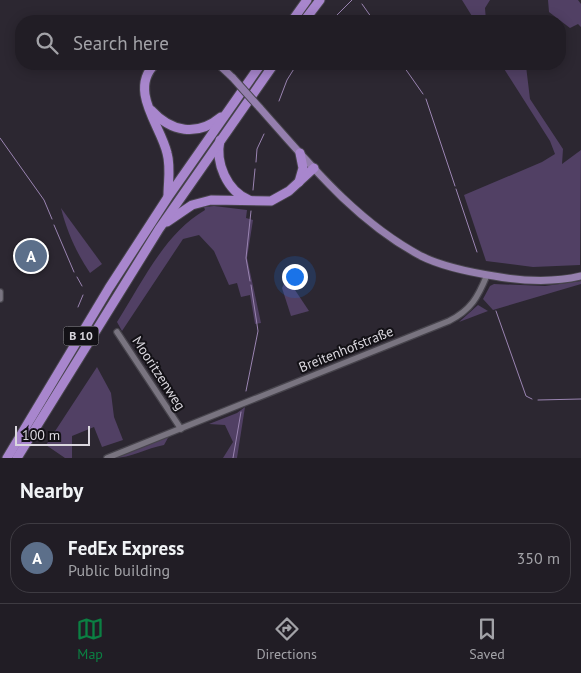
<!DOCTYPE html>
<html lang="en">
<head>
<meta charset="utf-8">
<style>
  body { margin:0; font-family:"PT Sans",sans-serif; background:#2d2a32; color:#f1f3f6 }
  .scale { position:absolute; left:15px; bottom:12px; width:75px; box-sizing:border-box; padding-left:5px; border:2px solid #dad7de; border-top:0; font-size:14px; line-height:18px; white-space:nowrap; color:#dad7de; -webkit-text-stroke:4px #131116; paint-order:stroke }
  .you { position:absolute; left:294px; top:276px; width:18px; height:18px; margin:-12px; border:4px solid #fff; border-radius:50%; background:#1a73e8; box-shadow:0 0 0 8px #1a73e833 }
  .badge { display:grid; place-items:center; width:32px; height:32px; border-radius:50%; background:#0b8043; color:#fff; font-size:16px; font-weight:700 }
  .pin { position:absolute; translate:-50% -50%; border:2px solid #fff; box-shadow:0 1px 5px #0006 }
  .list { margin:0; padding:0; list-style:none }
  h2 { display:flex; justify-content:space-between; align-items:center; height:65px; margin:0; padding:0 20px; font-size:21px }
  h2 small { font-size:16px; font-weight:400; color:#a2a2a7 }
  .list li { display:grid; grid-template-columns:32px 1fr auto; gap:15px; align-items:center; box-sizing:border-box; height:70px; margin:0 10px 10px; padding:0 10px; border:1px solid #3e3b42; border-radius:20px }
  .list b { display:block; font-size:19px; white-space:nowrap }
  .list p { margin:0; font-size:16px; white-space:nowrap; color:#a2a2a7 }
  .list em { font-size:16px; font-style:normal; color:#a2a2a7 }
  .icon { flex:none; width:28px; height:28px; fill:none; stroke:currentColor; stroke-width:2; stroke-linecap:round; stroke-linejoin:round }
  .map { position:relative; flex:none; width:581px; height:458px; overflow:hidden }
  .search { position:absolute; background:#211d25; box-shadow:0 2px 12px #0003; left:15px; right:15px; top:15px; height:55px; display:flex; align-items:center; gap:12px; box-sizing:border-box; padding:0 18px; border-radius:20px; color:#a2a2a7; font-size:19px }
  .sheet { height:145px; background:#211d25 }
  nav { display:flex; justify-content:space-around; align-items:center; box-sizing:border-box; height:70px; border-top:1px solid #3e3b42; background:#211d25; font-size:14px; color:#a2a2a7 }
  nav a { display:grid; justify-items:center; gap:2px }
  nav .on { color:#0b8043 }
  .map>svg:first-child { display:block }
</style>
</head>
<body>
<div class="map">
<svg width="581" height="458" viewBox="0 0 581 458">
  <rect width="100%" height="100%" fill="#2c2731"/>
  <g fill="#514064">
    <polygon points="462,0 490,0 485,8 486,21 475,21"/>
    <polygon points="548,0 578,0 581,4 581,27 578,24 570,28 549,12"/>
    <polygon points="501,64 528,64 526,66 530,99 563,149 562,164 581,150 580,265 533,267 486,261 464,195 542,162 555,154 550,141"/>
    <path d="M214,206L247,210L246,218L253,220L247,258L261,323L255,324L250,295L241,297L237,283L229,285L214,251L199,235L183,239L122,331L117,322C142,283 164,234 205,210L204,207Z"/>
    <path d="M61,208L102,264L90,273C76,252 67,232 61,208Z"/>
    <polygon points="287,278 309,311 291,316 282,288"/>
    <polygon points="581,281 581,284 493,310 483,299 490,286 494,284 545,286"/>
    <polygon points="478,305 488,311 459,322"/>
    <polygon points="97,367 111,393 114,417 123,440 102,447 94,427 72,436 72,458 65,458 46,445"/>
    <polygon points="245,407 237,458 223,458 233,442 225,425 209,424 237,413"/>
    <path d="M169,436L164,445C147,448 130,458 114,458Z"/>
  </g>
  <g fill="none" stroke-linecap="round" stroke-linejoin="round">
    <g stroke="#9a84b1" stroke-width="1">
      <polyline points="362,4 374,21"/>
      <polyline points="334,18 352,0"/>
      <polyline points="402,64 423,94"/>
      <polyline points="426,99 455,186"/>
      <polyline points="279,101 287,80 297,64"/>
      <polyline points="0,138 44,200 52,219"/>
      <polyline points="256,162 257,149 264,134"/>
      <polyline points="456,189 477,252"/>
      <polyline points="253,190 255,169"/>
      <polyline points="54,225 74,272"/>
      <polyline points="77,277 82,286"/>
      <polyline points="250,281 246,258 251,211"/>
      <polyline points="78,307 83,295"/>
      <polyline points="496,311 526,396 532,399"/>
      <polyline points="246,391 258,331 251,285"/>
      <polyline points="538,400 581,399"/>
      <polyline points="233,458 241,412"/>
    </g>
    <defs>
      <g id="minor">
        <polyline points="0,292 0,299"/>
        <polyline points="117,332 181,429"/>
        <path d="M107,458L449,321C471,310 478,297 487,275"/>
      </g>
      <g id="major">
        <polyline points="218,64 233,78"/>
        <path d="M259,107C307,161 355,221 421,256C443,267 469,272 494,276C522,281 552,283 581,276"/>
      </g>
      <g id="highway">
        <polyline points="292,21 307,0"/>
        <polyline points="304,21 320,0"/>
        <path d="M155,64C128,90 161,126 167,153C171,167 168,182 168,196"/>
        <path d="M151,110C171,132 197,137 221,117"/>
        <path d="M220,140C215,163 227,191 249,200"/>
        <polyline points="299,182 303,168 300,153"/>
        <polyline points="167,222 192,205 211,200 271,201 289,191 314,168"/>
        <polyline points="7,458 109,288 168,197 261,64"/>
        <polyline points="17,458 159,229 274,64"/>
      </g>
    </defs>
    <use href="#minor" stroke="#47444c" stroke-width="8"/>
    <use href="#major" stroke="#47444c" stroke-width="9"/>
    <use href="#highway" stroke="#47444c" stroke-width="11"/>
    <use href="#minor" stroke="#797480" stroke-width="5.5"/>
    <use href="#major" stroke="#957fae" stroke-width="7"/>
    <use href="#highway" stroke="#a886cd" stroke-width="9"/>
    <defs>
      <polyline id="major-bridge" points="233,78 259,107"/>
    </defs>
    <use href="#major-bridge" stroke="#47444c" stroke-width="9" stroke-linecap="butt"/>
    <use href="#major-bridge" stroke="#957fae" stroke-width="7"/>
  </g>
  <g text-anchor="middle" stroke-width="4" stroke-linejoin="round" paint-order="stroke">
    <rect fill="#131116" stroke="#9e9ca2" stroke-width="1" x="63.5" y="326.5" width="35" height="19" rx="4"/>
    <g font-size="12" font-weight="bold" fill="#dad7de">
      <text x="81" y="340">B 10</text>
    </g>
    <g font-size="14" fill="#dad7de" stroke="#131116">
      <text transform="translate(346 349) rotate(-22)" y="5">Breitenhofstraße</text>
      <text transform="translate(159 373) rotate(57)" y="5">Mooritzenweg</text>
    </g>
  </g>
</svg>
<div class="scale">100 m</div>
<div class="you"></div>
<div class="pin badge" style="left:31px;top:256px;background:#5c6f8a">A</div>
<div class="search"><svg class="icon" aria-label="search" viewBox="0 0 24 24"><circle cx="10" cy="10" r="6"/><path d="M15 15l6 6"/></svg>Search here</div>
</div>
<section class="sheet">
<h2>Nearby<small></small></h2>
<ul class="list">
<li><span class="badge" style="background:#5c6f8a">A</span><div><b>FedEx Express</b><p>Public building</p></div><em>350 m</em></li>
</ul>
</section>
<nav>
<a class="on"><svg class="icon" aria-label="map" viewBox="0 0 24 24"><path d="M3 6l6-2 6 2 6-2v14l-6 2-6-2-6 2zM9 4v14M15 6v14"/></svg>Map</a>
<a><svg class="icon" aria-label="directions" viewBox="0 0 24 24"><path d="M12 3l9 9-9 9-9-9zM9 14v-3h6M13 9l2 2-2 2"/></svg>Directions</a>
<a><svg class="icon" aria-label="saved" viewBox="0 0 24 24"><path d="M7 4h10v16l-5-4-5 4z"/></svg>Saved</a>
</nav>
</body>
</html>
